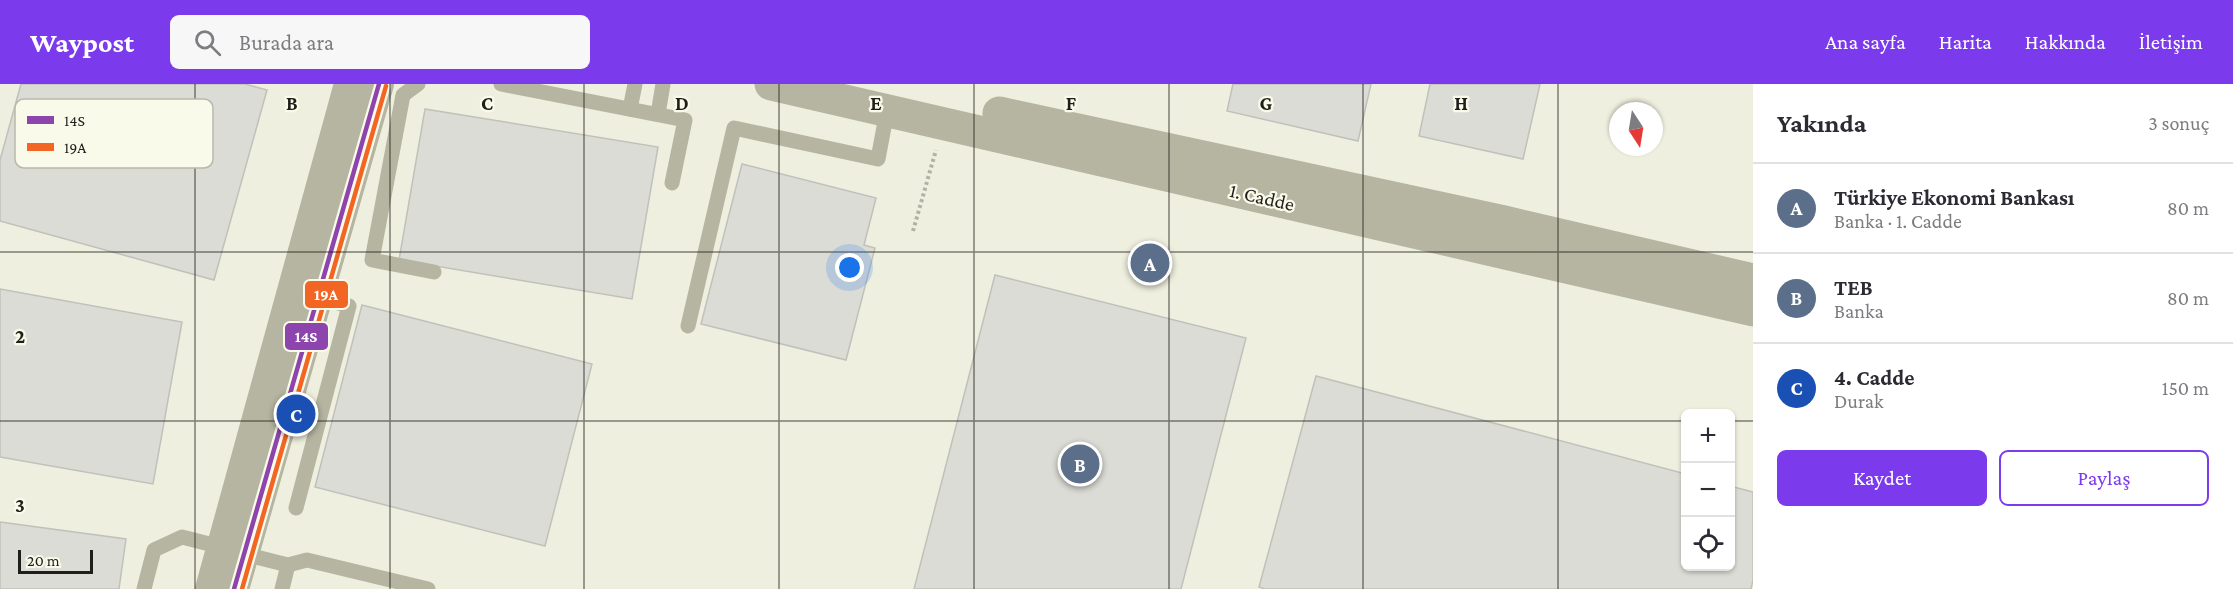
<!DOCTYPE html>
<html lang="tr">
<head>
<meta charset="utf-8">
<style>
  body { margin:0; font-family:"Crimson Pro",serif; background:#f7f7f7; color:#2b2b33 }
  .controls { position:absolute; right:18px; bottom:18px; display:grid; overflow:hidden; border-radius:9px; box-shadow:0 2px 4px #0004 }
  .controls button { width:54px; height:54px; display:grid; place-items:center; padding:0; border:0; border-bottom:2px solid #e1e1e2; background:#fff; color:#2b2b33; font:30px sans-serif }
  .compass { position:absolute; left:1609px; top:18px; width:54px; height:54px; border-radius:50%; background:#fff; box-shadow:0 2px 4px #0004; rotate:168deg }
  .scale { position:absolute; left:18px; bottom:15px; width:75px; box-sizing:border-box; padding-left:6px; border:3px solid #1f1f1a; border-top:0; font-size:16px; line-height:21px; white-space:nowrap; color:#1f1f1a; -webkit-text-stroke:4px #fafaeb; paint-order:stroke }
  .you { position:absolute; left:850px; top:184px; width:21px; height:21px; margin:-15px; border:4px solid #fff; border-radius:50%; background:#1a73e8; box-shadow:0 0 0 9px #1a73e833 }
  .badge { display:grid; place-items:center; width:39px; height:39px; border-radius:50%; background:#7c3aed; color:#fff; font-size:20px; font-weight:700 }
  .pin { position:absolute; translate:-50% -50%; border:3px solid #fff; box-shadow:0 2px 6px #0006 }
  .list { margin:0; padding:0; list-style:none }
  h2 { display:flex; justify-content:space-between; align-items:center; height:78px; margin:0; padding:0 24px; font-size:26px }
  h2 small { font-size:20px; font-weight:400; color:#7c7c81 }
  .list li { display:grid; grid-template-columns:39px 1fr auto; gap:18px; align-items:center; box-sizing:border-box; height:90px; padding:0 24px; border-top:2px solid #e1e1e2 }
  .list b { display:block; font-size:22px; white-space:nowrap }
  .list p { margin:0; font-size:20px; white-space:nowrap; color:#7c7c81 }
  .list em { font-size:20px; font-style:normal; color:#7c7c81 }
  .actions { display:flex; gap:12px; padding:18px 24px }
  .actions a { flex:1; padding:14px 0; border:2px solid #7c3aed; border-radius:9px; text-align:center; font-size:21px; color:#7c3aed }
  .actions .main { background:#7c3aed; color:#fff }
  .icon { flex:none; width:33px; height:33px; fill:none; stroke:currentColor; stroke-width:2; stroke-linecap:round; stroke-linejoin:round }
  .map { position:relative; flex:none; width:1753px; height:505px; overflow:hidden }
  header { display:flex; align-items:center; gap:36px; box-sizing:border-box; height:84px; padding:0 30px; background:#7c3aed; color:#fff }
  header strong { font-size:28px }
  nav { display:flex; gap:33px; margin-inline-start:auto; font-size:21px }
  .search { width:420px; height:54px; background:#f7f7f7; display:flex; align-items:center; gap:15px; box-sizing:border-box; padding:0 21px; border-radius:9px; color:#7c7c81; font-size:22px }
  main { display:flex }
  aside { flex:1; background:#fff }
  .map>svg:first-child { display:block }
</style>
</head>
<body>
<header>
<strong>Waypost</strong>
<div class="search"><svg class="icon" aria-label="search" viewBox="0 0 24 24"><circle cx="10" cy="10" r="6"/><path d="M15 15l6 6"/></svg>Burada ara</div>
<nav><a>Ana sayfa</a><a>Harita</a><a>Hakkında</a><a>İletişim</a></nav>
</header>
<main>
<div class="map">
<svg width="1753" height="505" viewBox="0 0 1753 505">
  <rect width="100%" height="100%" fill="#f6f6ee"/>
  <path fill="#eeefde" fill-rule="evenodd" d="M0,0H1753V505H0ZM1618,27H1654V63H1618ZM1686,330H1730V482H1686Z"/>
  <g fill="#dcdcd6" stroke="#c1c1bb" stroke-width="1.5">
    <polygon points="21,0 245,0 267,6 214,196 0,137 0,76"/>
    <polygon points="1233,0 1371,0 1358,57 1227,27"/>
    <polygon points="1430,0 1540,0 1523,75 1419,52"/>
    <polygon points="425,25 658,63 632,215 399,176"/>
    <polygon points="742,80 876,114 864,161 875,164 846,276 701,240"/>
    <polygon points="995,191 1246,254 1181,505 914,505"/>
    <polygon points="0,205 182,238 153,400 0,373"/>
    <polygon points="362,221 592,280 545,462 315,403"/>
    <polygon points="1316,292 1686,390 1686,482 1730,482 1730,402 1753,408 1753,496 1751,505 1265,505 1259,503"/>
    <polygon points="0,438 126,455 119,505 0,505"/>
  </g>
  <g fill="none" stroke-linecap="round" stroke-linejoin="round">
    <polyline stroke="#b1b1a4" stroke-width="4" stroke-dasharray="3 3" stroke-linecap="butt" points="913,147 936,66"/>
    <g stroke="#b5b5a2" stroke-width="15">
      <polyline points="418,0 403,11 372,176 434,188"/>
      <polyline points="501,0 685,36 672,99"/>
      <polyline points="630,25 635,0"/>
      <polyline points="658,30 663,0"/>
      <polyline points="688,242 734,44 878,75 887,27"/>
      <polyline points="296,424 349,222 318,213"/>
      <polyline points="244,470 288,481 282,505"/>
      <polyline points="288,481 307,476 428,505"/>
      <polyline points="144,505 154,466 182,453 221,463"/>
    </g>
    <g stroke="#b5b5a2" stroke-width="30">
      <polyline points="210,505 349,0"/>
      <polyline points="234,505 379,0"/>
    </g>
    <g stroke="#b5b5a2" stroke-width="33">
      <polyline points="771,0 1753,226"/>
      <polyline points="999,29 1504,138 1753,196"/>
    </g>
    <defs>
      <polyline id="bus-1" points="234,505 379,0"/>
      <polyline id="bus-2" points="242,505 386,2"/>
    </defs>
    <use href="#bus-1" stroke="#fafaeb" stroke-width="9"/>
    <use href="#bus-2" stroke="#fafaeb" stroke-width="9"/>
    <use href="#bus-1" stroke="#8e44ad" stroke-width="4.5"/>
    <use href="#bus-2" stroke="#f26522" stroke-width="4.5"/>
  </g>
  <path fill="none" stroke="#1f1f1a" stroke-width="1.5" stroke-opacity="0.55" d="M195,0V505M390,0V505M584,0V505M779,0V505M974,0V505M1169,0V505M1363,0V505M1558,0V505M0,168H1753M0,337H1686M1730,337H1753"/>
  <g text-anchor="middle" stroke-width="4.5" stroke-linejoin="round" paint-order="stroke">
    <g font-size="20" fill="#1f1f1a" stroke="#fafaeb">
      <text transform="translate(1262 113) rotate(13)" y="7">1. Cadde</text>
    </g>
  </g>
  <rect x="15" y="15" width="198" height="69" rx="9" fill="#fafaeb" stroke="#b8b8ac" stroke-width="1.5"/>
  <rect x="27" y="32" width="27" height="8" fill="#8e44ad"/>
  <rect x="27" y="59" width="27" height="8" fill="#f26522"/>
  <g font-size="16" fill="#1f1f1a">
    <text x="64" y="42">14S</text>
    <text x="64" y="69">19A</text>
  </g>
  <g font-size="20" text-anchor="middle" font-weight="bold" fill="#1f1f1a" stroke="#fafaeb" stroke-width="4.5" stroke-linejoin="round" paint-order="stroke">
    <text x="292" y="26">B</text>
    <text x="487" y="26">C</text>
    <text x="682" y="26">D</text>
    <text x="876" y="26">E</text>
    <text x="1071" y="26">F</text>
    <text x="1266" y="26">G</text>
    <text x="1461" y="26">H</text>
    <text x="20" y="259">2</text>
    <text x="20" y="428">3</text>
  </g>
  <g stroke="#fafaeb" stroke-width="2">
    <rect x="304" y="196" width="45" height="29" rx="6" fill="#f26522"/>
    <rect x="284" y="238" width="45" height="29" rx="6" fill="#8e44ad"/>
  </g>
  <g font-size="16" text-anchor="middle" font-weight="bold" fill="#fff">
    <text x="326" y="216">19A</text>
    <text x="306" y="258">14S</text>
  </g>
</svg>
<div class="controls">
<button>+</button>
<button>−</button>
<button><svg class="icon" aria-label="locate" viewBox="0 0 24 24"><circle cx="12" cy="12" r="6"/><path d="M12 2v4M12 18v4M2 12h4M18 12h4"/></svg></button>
</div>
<svg class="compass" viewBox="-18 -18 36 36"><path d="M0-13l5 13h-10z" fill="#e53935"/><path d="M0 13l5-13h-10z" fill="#7c7c81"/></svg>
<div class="scale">20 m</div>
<div class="you"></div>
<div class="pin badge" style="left:1150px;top:179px;background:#5c6f8a">A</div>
<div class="pin badge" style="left:1080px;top:380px;background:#5c6f8a">B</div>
<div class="pin badge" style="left:296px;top:330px;background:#1a4fb4">C</div>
</div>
<aside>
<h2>Yakında<small>3 sonuç</small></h2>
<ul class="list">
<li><span class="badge" style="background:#5c6f8a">A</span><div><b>Türkiye Ekonomi Bankası</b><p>Banka · 1. Cadde</p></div><em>80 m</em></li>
<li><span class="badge" style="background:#5c6f8a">B</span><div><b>TEB</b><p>Banka</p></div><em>80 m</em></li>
<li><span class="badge" style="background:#1a4fb4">C</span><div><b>4. Cadde</b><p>Durak</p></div><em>150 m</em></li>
</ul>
<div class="actions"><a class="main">Kaydet</a><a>Paylaş</a></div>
</aside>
</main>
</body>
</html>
